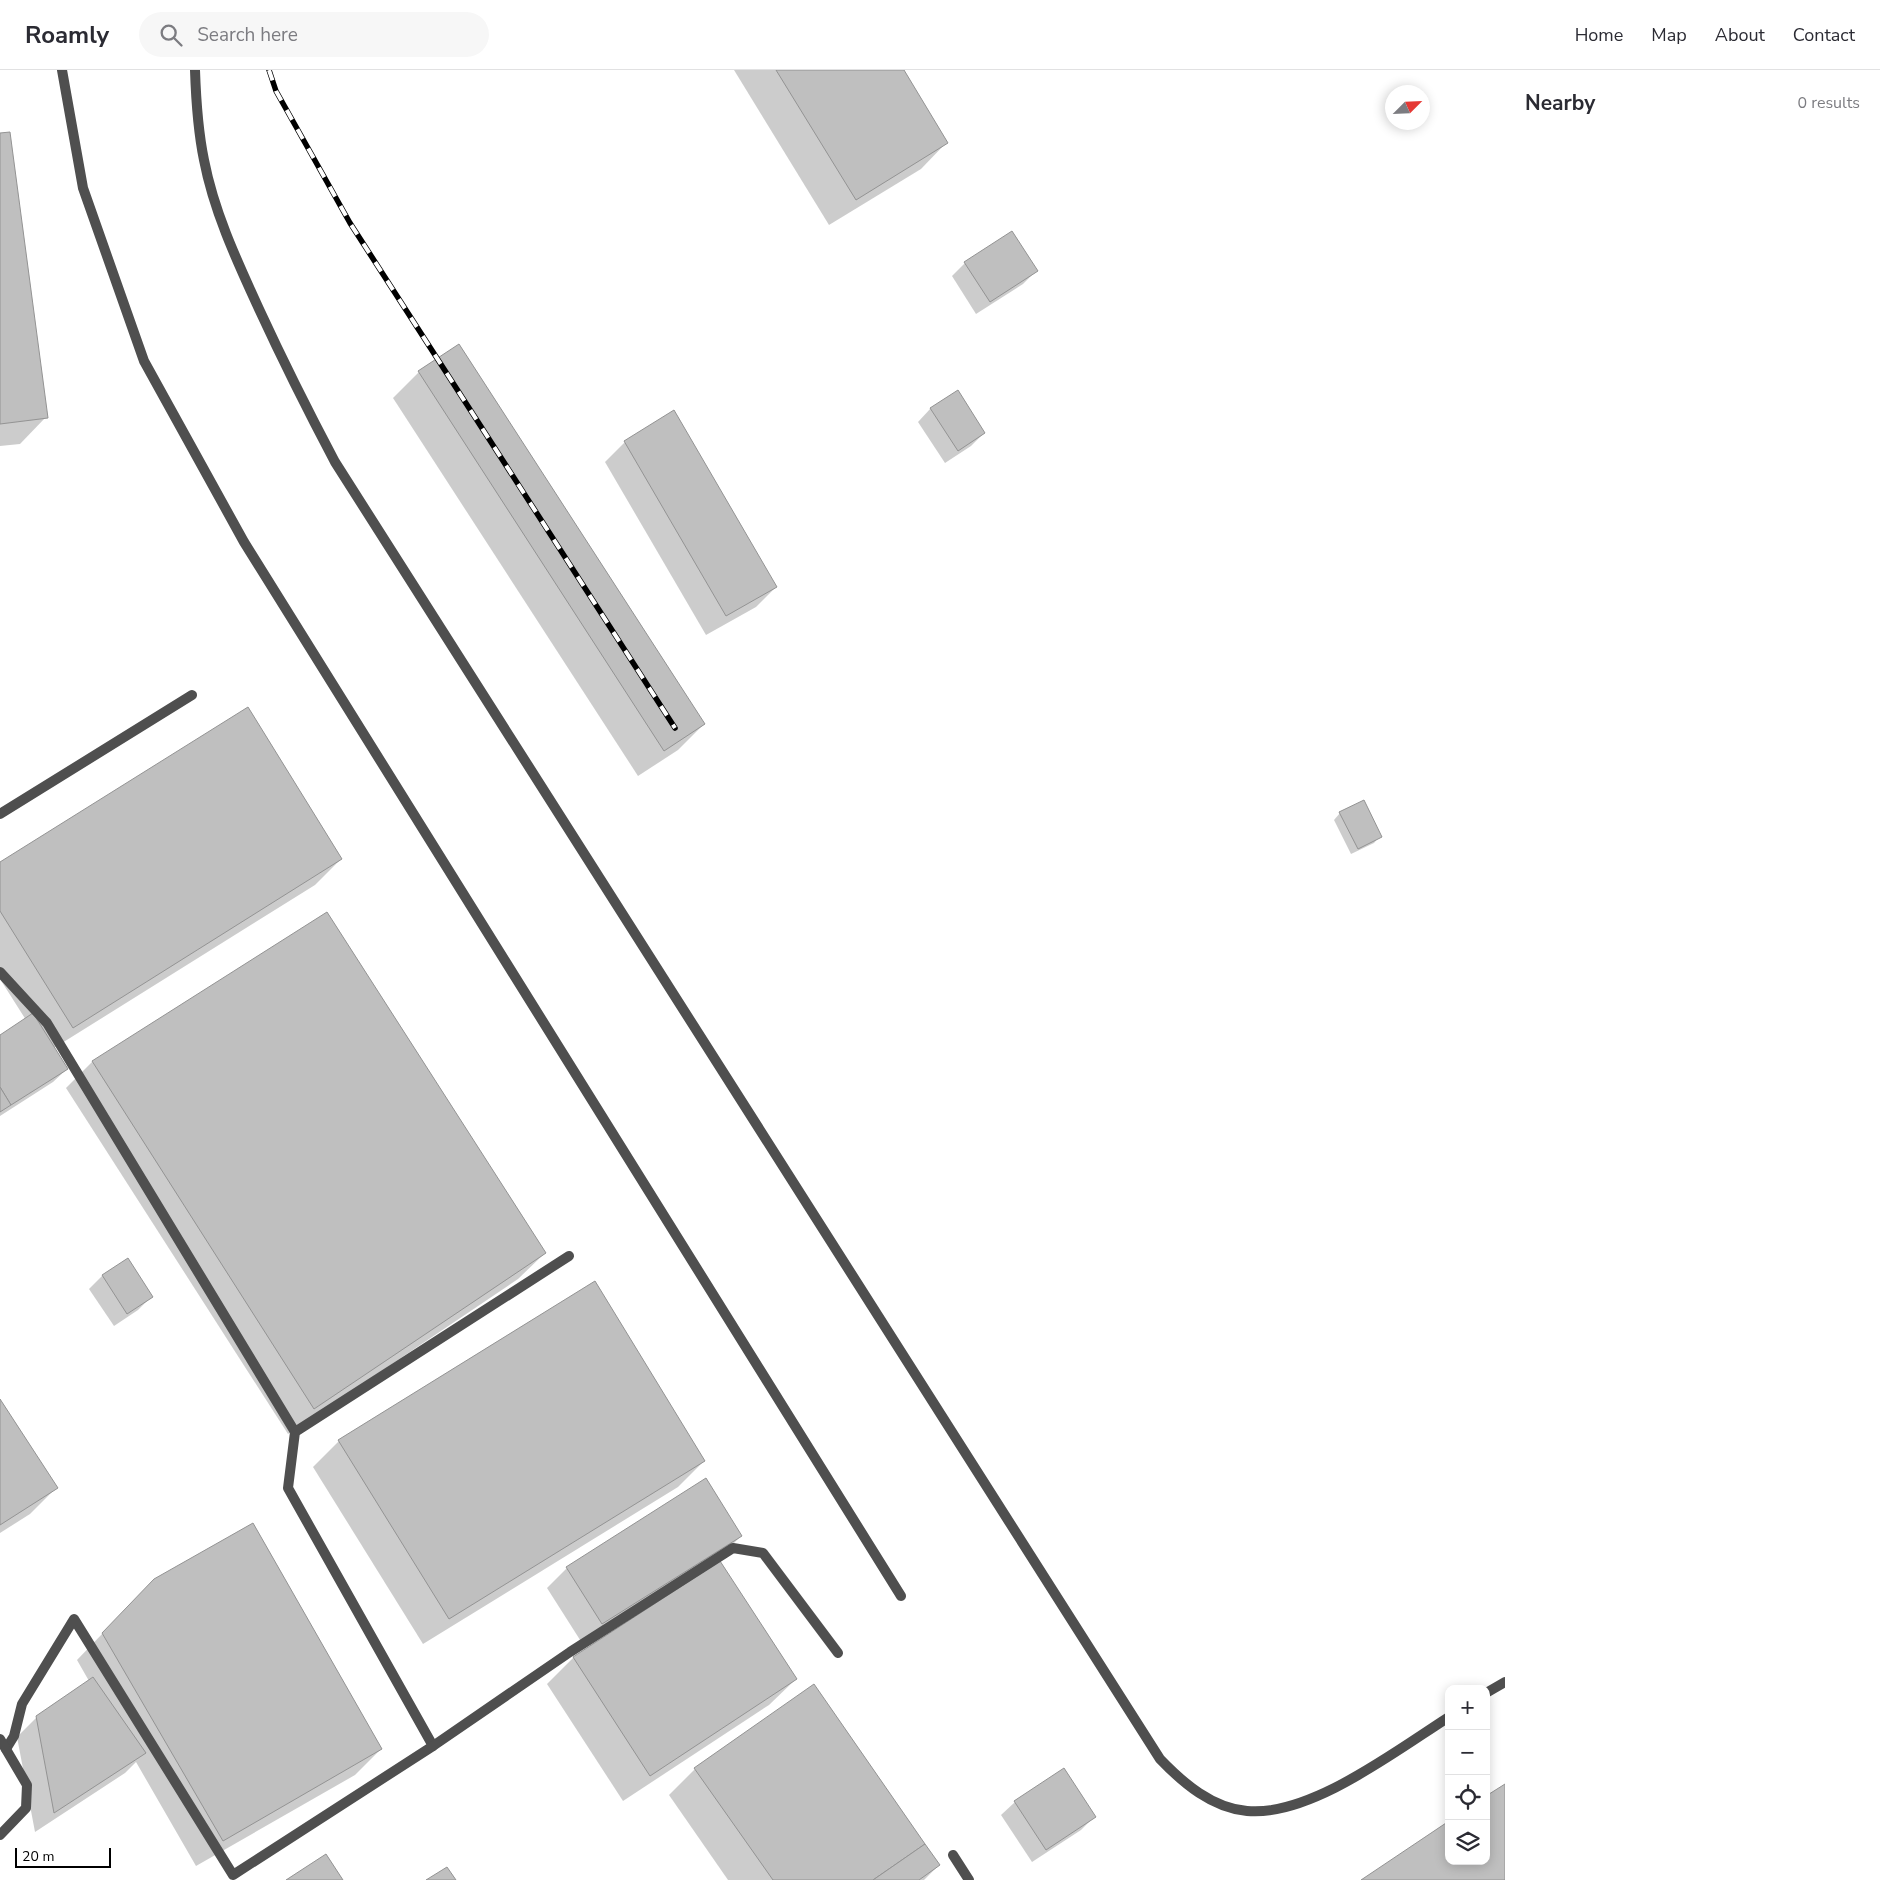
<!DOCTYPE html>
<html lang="en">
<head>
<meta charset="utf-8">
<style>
  body { margin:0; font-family:"Nunito Sans",sans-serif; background:#f7f7f7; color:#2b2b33 }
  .controls { position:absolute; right:15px; bottom:15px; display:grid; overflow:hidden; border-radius:10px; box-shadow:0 2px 12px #0003 }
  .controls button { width:45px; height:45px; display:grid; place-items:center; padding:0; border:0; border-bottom:1px solid #e1e1e2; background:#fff; color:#2b2b33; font:25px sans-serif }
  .compass { position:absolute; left:1385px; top:15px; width:45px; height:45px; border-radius:50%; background:#fff; box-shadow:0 2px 12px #0003; rotate:66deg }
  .scale { position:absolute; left:15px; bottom:12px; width:96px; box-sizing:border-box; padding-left:5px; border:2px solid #000; border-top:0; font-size:14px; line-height:18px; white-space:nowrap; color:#000; -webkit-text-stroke:4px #fff; paint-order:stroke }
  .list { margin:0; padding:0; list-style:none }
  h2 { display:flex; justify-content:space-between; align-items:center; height:65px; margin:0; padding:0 20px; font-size:21px }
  h2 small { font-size:16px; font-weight:400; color:#7c7c81 }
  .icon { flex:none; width:28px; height:28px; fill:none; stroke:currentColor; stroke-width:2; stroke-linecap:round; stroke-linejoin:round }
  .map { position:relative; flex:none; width:1505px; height:1810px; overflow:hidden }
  header { display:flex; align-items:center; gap:30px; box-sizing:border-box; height:70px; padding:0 25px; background:#fff; border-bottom:1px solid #e1e1e2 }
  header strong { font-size:24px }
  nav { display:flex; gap:28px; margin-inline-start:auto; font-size:18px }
  .search { width:350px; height:45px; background:#f7f7f7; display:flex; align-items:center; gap:12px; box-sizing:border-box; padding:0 18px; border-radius:28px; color:#7c7c81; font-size:19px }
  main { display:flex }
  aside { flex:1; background:#fff }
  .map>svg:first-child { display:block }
</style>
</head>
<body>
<header>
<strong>Roamly</strong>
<div class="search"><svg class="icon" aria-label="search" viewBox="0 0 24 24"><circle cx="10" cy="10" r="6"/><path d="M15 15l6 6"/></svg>Search here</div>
<nav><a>Home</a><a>Map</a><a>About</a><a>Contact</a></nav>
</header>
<main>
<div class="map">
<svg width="1505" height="1810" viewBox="0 0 1505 1810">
  <rect width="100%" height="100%" fill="#fff"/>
  <g fill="#0003">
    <polygon points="734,0 902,0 947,72 921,99 829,155"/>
    <polygon points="0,64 46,347 20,374 0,376"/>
    <polygon points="965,193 1036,201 1023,214 976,244 952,206"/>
    <polygon points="419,302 704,654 678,680 638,706 393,328"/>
    <polygon points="931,338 984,363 971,376 945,393 918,352"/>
    <polygon points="625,372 776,517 756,537 706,565 605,392"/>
    <polygon points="1340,743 1380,766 1374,773 1351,784 1334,750"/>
    <polygon points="341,789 315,815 54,978 67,999 53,1012 0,1046 0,966 26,950 0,909 0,794"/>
    <polygon points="326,844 545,1183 518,1209 288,1364 66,1018 92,992"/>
    <polygon points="127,1189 151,1227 138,1240 114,1256 89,1219 102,1206"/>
    <polygon points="0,1331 56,1418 30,1444 0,1463"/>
    <polygon points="339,1371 704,1391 678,1417 423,1574 313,1397"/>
    <polygon points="741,1466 721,1486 582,1573 547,1518 567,1498"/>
    <polygon points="719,1493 796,1609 769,1635 623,1731 547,1614 573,1588"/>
    <polygon points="128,1537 381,1679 355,1705 196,1796 136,1692 125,1703 35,1762 17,1667 37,1647 89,1611 77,1590"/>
    <polygon points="695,1699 939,1795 924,1810 728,1810 669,1725"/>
    <polygon points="1015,1732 1094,1747 1081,1760 1032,1792 1001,1745"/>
  </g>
  <g fill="#bfbfbf" stroke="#939393">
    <polygon points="776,0 904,0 948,73 856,130"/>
    <polygon points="10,62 48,348 0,354 0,63"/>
    <polygon points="1012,161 1038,201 990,232 964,192"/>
    <polygon points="459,274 705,654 664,681 418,301"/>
    <polygon points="958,320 985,363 958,381 930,338"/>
    <polygon points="674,340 777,517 726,546 624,371"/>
    <polygon points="248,637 342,789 73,958 0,841 0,792"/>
    <polygon points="1364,730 1382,767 1358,779 1339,742"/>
    <polygon points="327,842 546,1183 314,1339 92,991"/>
    <polygon points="33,943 68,999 11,1035 0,1017 0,965"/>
    <polygon points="0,1017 11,1035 0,1042"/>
    <polygon points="128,1188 153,1227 127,1244 102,1205"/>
    <polygon points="595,1211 705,1391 449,1549 338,1370"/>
    <polygon points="0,1329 58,1418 0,1455"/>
    <polygon points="706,1408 742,1466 602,1554 566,1497"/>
    <polygon points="253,1453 382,1679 223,1771 102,1563 154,1509"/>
    <polygon points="720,1491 797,1609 650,1706 573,1587"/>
    <polygon points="93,1607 146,1683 54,1743 36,1646"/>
    <polygon points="814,1614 925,1774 873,1810 773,1810 694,1698"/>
    <polygon points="1064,1698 1096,1747 1046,1780 1014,1731"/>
    <polygon points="1505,1714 1505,1810 1361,1810 1449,1751 1449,1791 1486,1791 1486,1726"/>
    <polygon points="925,1774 940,1795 919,1810 873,1810"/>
    <polygon points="326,1784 343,1810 286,1810"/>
    <polygon points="447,1797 456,1810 426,1810"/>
  </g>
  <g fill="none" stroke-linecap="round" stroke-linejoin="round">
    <g stroke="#4f4f4f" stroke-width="10">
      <path d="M195,0C196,30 198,61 204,90C214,142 237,191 259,239C283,291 308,341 335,392L1160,1689C1183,1713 1212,1738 1247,1741C1310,1747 1397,1680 1449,1647"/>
      <polyline points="0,744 192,625"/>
      <polyline points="0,902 47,953 295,1362"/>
      <polyline points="1486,1623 1505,1612"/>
      <polyline points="433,1676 288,1418 295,1362 569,1186"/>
      <polyline points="6,1679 14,1666 22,1634 74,1549 233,1805 433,1676 570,1582 733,1478 763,1483 838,1583"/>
      <polyline points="953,1785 969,1810"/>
    </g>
    <g stroke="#4f4f4f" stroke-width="10">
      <polyline points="62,0 83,118 144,291 244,472 901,1526"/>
      <polyline points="0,1669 27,1715 26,1738 0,1765"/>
    </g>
    <defs>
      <polyline id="rail" points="269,0 276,21 350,153 675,658"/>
    </defs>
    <use href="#rail" stroke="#000" stroke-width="5.5"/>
    <use href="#rail" stroke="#fff" stroke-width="4" stroke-dasharray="11" stroke-linecap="butt"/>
  </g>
</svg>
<div class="controls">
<button>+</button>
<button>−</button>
<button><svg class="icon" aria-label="locate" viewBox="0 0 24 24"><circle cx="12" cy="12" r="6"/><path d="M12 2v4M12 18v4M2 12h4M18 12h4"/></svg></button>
<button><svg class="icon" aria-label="layers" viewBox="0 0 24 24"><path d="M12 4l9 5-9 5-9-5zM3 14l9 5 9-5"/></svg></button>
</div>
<svg class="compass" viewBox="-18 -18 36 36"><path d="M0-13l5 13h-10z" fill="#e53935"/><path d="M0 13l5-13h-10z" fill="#7c7c81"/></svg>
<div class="scale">20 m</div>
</div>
<aside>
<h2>Nearby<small>0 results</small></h2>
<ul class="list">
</ul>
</aside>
</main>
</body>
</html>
